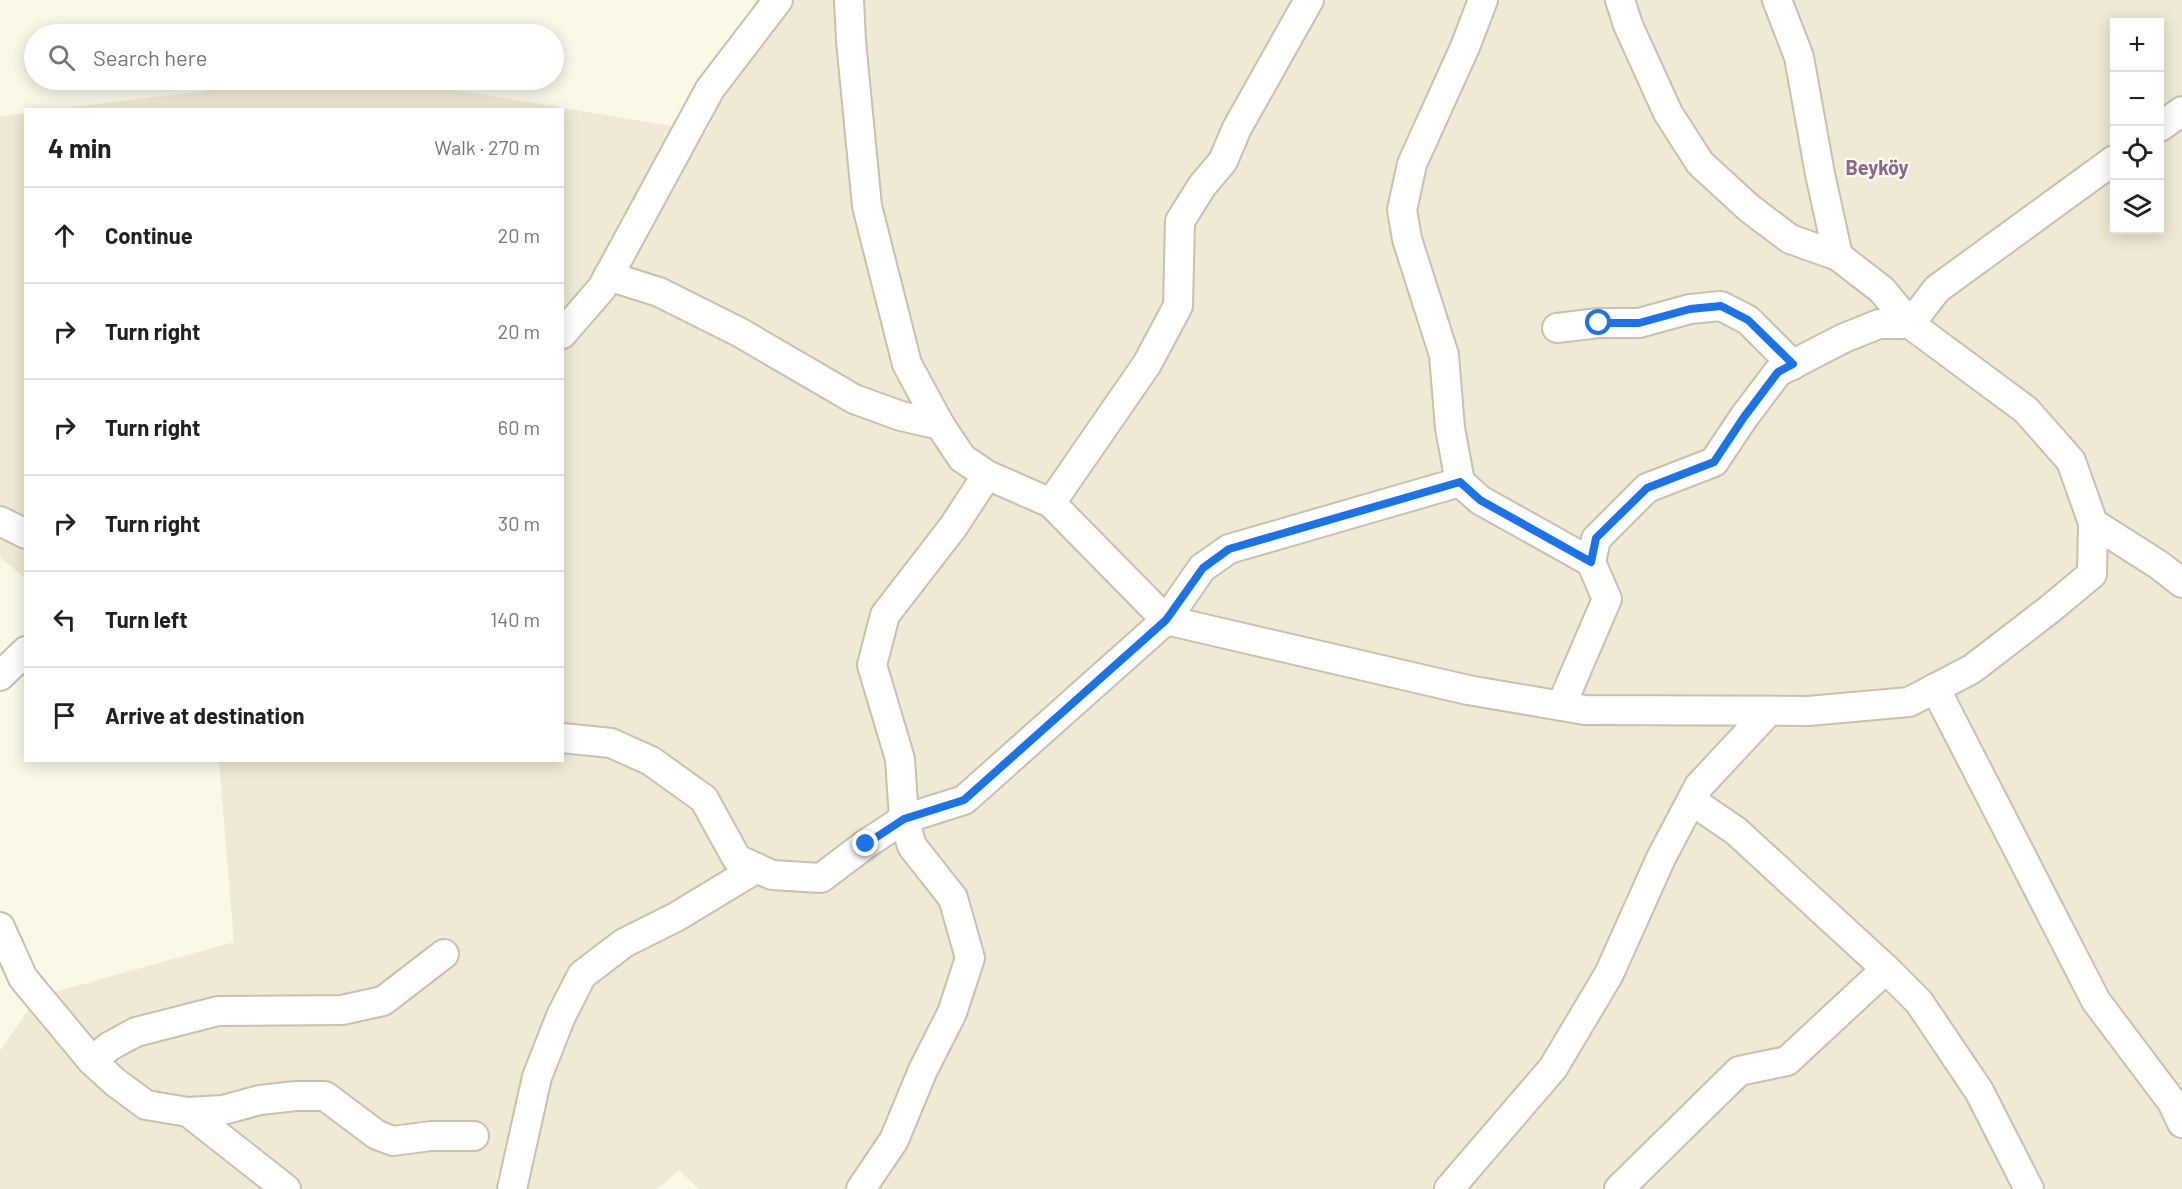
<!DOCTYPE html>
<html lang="en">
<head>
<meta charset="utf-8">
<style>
  body { margin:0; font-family:Barlow,sans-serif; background:#f2f2f2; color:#202124 }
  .controls { position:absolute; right:18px; top:18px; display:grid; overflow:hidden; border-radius:0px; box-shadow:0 3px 15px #0003 }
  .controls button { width:54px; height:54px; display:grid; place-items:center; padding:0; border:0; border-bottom:2px solid #e0e0e0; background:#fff; color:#202124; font:30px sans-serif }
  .stop { position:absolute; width:18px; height:18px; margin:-14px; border:4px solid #1a73e8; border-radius:50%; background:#fff }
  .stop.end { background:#1a73e8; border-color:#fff; box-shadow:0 2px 6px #0008 }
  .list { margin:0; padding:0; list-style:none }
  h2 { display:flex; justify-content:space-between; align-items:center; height:78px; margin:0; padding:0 24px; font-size:26px }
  h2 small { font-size:20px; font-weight:400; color:#757577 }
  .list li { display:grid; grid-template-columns:39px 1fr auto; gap:18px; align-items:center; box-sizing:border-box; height:96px; padding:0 24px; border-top:2px solid #e0e0e0 }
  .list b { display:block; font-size:22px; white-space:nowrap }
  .list em { font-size:20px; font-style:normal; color:#757577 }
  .icon { flex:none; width:33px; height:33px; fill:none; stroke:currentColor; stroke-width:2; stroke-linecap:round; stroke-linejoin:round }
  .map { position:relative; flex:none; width:2182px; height:1189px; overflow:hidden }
  .search { position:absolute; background:#fff; box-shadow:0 3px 15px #0003; left:24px; top:24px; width:540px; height:66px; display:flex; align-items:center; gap:15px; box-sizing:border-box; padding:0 21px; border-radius:33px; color:#757577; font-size:22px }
  .panel { position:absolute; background:#fff; box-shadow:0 3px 15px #0003; left:24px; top:108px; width:540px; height:654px; border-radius:0px }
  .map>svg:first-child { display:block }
</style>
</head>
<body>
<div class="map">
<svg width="2182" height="1189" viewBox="0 0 2182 1189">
  <rect width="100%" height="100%" fill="#faf8e7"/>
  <g fill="#eeead3" fill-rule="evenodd">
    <path d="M755,0H2182V1189H699L679,1170L657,1189H0V1051L37,997L234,942L219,761L562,760V110L56,109L295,80H396L707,132ZM2114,22H2160V230H2114Z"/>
    <polygon points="25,113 25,578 0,557 0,117"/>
  </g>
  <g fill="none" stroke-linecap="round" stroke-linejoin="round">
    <defs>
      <g id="minor">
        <polyline points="849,0 851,41 867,206 907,364 940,425 962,458 987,475 1051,503 1166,620 1468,690 1585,710 1808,711 1909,702 1972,669 2050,609 2092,574 2093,523 2071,461 2026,410 1910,324 1937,289 2114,160"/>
        <polyline points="1483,0 1465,47 1412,164 1402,210 1407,239 1444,355 1450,428 1460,482 1480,500 1591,562"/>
        <polyline points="1620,0 1628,25 1668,113 1700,163 1749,208 1790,239 1838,256 1882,290 1910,324"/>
        <polyline points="1777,0 1799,57 1820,174 1838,256"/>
        <polyline points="2160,127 2182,111"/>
        <polyline points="608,276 659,292 739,332 854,399 901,416 940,425"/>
        <polyline points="1557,328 1599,323 1639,323 1690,309 1721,306 1748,320 1793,365"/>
        <polyline points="562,334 602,288 710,89 778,0"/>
        <polyline points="1051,503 1147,364 1178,306 1180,221 1202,186 1223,161 1237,128 1309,0"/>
        <polyline points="0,521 26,534"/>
        <polyline points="2093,523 2159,565 2182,583"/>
        <polyline points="0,676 26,651"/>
        <polyline points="1935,688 2096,1001 2172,1102 2182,1123"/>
        <polyline points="1561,706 1607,599 1591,562 1596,539 1647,488 1714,462 1744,417 1778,372 1844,338 1879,324 1910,324"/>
        <polyline points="562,738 611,743 651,761 704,799 737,859 772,875 821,878 866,844 904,819 964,800 1166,620 1202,568 1229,549 1460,482"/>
        <polyline points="1692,801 1736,831 1886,969 1919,1002 1979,1091 2029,1189"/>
        <polyline points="0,927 23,978 92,1061 115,1082 146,1105 188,1112 286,1189"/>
        <polyline points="92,1061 110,1046 136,1032 218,1011 342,1010 383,1001 444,954"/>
        <polyline points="188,1112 223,1110 260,1100 296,1096 325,1096 377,1135 393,1141 431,1136 474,1136"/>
        <polyline points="512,1189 537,1077 561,1016 582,975 624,943 676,917 757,868"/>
        <polyline points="861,1189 894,1140 923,1070 952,1013 970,958 953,898 912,846 904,819 900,759 872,665 885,615 953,527 987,475"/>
        <polyline points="1449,1189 1553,1068 1609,974 1661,858 1699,786 1769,711"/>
        <polyline points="1619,1189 1739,1071 1787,1061 1886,969"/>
      </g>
    </defs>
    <use href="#minor" stroke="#c8c0ac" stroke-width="32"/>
    <use href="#minor" stroke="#fff" stroke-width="28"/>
  </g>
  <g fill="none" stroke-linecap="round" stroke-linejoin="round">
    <polyline stroke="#1a73e8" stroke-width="8" points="866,844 904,819 964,800 1166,620 1203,568 1229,549 1460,482 1480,500 1591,562 1596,538 1647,488 1714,462 1744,417 1778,372 1793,364 1748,320 1721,306 1690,309 1639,323 1599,323"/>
  </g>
  <g text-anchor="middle" stroke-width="4.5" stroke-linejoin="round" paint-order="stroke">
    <g font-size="20" font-weight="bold" fill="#8c668d" stroke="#fdfced">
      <text x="1877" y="175">Beyköy</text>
    </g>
  </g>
</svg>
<div class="controls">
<button>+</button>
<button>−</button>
<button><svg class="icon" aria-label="locate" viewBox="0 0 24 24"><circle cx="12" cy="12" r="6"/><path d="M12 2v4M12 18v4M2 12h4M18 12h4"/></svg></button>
<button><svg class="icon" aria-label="layers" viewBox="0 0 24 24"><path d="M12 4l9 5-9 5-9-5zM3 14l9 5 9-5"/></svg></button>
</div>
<div class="stop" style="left:1599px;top:323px"></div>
<div class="stop end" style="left:866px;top:844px"></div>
<div class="search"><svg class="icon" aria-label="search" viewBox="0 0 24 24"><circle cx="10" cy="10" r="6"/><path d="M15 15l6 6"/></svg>Search here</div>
<section class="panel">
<h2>4 min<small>Walk · 270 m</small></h2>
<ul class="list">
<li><svg class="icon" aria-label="ahead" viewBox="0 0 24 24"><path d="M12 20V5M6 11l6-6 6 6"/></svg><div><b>Continue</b></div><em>20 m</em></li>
<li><svg class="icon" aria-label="right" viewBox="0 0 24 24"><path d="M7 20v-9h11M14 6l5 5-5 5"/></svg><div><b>Turn right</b></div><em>20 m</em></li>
<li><svg class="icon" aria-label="right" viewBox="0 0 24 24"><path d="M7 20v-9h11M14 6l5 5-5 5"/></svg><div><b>Turn right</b></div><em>60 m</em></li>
<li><svg class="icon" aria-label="right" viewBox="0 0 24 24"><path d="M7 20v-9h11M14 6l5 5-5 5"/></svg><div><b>Turn right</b></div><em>30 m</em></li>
<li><svg class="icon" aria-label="left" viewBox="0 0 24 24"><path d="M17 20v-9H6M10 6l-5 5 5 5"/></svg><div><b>Turn left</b></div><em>140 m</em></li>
<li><svg class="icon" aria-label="arrive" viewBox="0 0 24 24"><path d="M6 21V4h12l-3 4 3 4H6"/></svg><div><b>Arrive at destination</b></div></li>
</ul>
</section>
</div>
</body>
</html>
